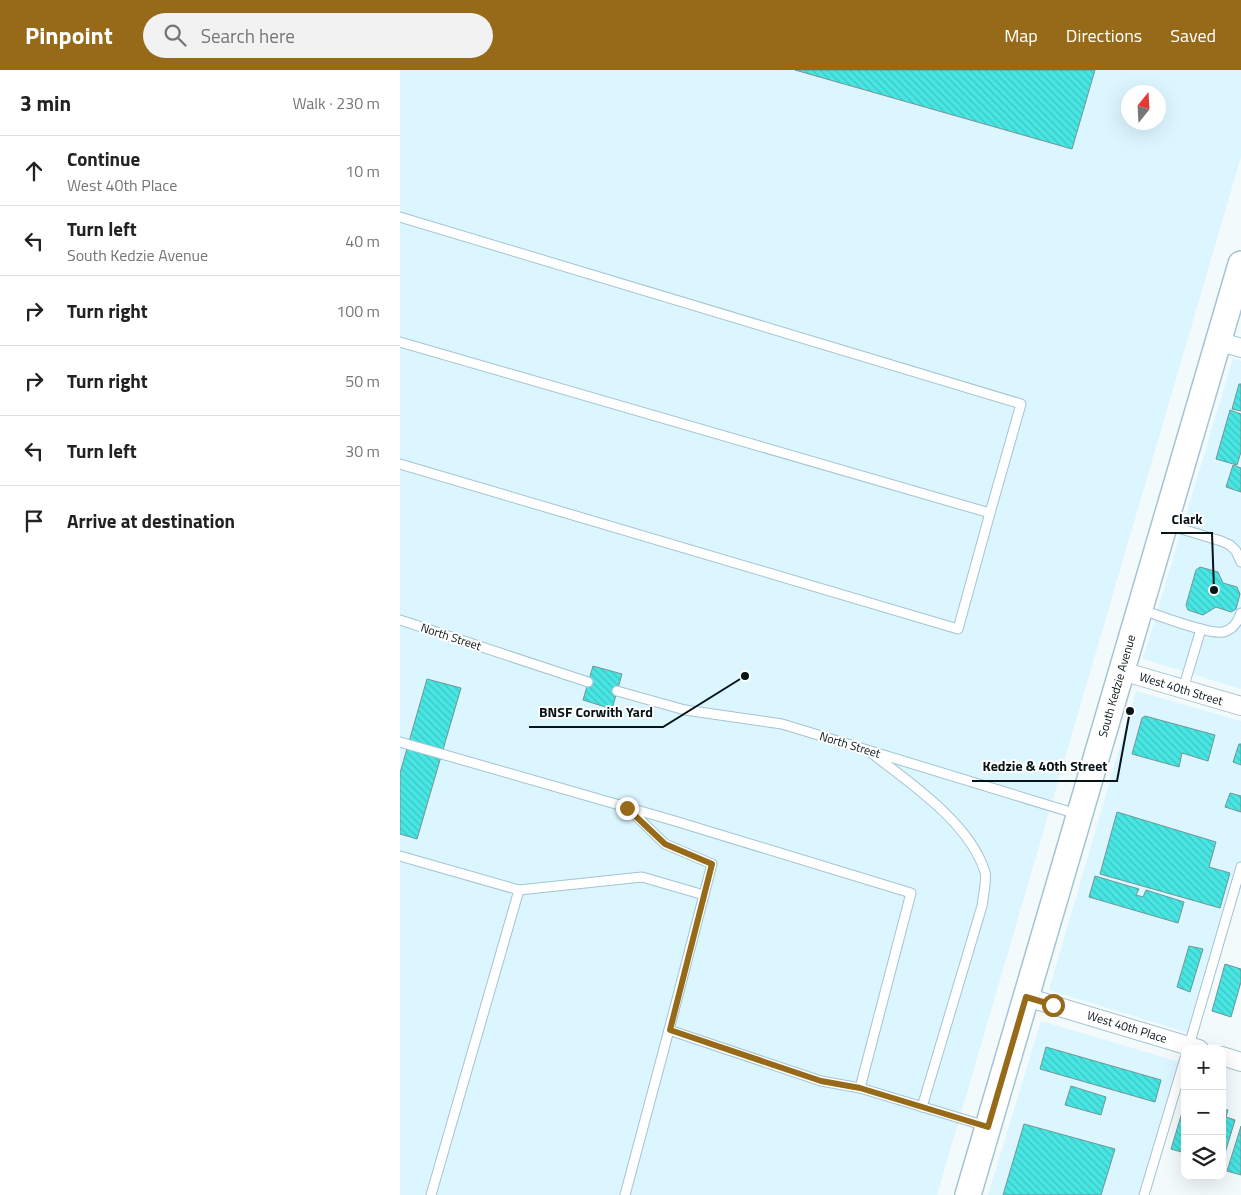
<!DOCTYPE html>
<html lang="en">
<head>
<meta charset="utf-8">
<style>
  body { margin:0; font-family:"Titillium Web",sans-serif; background:#f2f2f2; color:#222 }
  .controls { position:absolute; right:15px; bottom:15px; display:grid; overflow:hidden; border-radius:10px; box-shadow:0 5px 20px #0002 }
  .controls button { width:45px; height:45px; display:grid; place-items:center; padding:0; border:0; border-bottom:1px solid #e0e0e0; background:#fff; color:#222; font:25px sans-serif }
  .compass { position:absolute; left:721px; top:15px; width:45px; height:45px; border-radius:50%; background:#fff; box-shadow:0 5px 20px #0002; rotate:18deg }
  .stop { position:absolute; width:15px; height:15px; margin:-11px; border:4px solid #966a18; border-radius:50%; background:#fff }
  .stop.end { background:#966a18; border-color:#fff; box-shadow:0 1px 5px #0008 }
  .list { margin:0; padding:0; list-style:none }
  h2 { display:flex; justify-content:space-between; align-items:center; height:65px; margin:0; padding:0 20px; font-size:21px }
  h2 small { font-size:16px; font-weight:400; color:#767676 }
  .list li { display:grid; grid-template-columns:32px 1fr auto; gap:15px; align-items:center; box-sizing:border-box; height:70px; padding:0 20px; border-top:1px solid #e0e0e0 }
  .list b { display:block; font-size:19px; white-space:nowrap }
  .list p { margin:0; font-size:16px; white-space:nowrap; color:#767676 }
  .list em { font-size:16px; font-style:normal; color:#767676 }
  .icon { flex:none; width:28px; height:28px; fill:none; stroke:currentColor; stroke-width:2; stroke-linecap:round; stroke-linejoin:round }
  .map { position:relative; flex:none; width:841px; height:1125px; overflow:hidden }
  header { display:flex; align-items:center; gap:30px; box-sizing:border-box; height:70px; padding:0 25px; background:#966a18; color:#fff }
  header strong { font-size:24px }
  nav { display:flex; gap:28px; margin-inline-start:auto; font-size:18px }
  .search { width:350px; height:45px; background:#f2f2f2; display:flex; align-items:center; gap:12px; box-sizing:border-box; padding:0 18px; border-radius:28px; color:#767676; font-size:19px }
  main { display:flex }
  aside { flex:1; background:#fff }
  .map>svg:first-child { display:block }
</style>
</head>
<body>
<header>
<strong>Pinpoint</strong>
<div class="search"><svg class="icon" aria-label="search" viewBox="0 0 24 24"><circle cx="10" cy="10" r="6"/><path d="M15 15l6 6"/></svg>Search here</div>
<nav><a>Map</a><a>Directions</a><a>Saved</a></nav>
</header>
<main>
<aside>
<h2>3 min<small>Walk · 230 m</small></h2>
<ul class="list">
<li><svg class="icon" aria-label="ahead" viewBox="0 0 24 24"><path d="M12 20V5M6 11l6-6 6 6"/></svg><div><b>Continue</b><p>West 40th Place</p></div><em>10 m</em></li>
<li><svg class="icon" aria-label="left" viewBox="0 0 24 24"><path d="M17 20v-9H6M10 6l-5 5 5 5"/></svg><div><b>Turn left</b><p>South Kedzie Avenue</p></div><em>40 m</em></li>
<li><svg class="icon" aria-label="right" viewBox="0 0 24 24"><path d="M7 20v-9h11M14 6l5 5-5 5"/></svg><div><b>Turn right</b></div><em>100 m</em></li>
<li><svg class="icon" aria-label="right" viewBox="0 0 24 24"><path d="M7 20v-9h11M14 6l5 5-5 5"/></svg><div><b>Turn right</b></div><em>50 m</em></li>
<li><svg class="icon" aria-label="left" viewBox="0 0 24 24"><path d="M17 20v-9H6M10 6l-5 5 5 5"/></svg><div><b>Turn left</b></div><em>30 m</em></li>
<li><svg class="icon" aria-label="arrive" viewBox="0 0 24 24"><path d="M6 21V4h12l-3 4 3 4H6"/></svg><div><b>Arrive at destination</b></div></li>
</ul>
</aside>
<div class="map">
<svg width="841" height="1125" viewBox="0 0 841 1125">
  <defs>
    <pattern id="building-back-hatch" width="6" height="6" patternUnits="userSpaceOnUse" patternTransform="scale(1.25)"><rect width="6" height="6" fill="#47e6e3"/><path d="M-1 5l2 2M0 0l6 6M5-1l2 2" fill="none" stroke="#3dc4c2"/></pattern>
  </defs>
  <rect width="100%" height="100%" fill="#f3fafc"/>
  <g fill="#dcf6ff" fill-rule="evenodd">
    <path d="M0,0H841V87L537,1125H0ZM728,22H758V52H728Z"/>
    <polygon points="833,288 841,291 841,619 743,589"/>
    <polygon points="736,621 841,651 841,797 792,964 649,920"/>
    <polygon points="641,951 783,993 744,1125 588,1125"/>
  </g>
  <g fill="url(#building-back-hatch)" stroke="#719593">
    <polygon points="395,0 695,0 672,79"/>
    <polygon points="839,314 841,314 841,341 832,339"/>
    <polygon points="830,340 841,344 841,382 837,395 816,389"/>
    <polygon points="833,395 841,398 841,422 826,417"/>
    <polygon points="800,497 818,502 823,513 837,517 840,524 836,539 831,542 816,537 803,545 788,540 786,535 796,500"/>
    <polygon points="193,596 222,604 212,639 183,630"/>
    <polygon points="27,609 61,618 17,769 0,764 0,703"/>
    <polygon points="745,646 815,665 808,691 782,683 779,697 732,684 742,648"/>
    <polygon points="839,674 841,674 841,695 833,692"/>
    <polygon points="830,723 841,726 841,742 825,737"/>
    <polygon points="717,742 816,772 809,797 830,803 820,838 700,804"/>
    <polygon points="695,806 739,819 736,825 743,827 746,820 784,832 778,853 689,827"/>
    <polygon points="789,876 803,879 790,922 777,917"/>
    <polygon points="825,894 841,899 841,912 831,947 812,941"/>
    <polygon points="646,977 761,1010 755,1032 640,999"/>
    <polygon points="671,1016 706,1027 701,1045 665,1035"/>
    <polygon points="784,1036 785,1036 785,1083 771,1079"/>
    <polygon points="822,1039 828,1040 826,1047 835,1050 822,1093"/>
    <polygon points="624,1054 715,1079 701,1125 603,1125"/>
    <polygon points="841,1056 841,1105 827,1101"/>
  </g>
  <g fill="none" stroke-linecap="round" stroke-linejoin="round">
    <defs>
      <g id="lane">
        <polyline points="0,147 621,334 590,443 0,272"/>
        <polyline points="0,394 558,559 590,443"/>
        <polyline points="765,454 821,471 830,475 836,481 841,492"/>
        <path d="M742,540C758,545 808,565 823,562C833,560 838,552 841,543"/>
        <polyline points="0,550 188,612"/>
        <polyline points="783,619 801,559"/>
        <polyline points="217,621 285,640 382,654 677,744"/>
        <polyline points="0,672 275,751 511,823 460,1018 586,1056"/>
        <path d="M470,682C509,712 570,753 585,802C587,810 583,827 582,836L522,1037"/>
        <polyline points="0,786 119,820 242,807 304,825"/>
        <polyline points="269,960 421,1011 460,1018"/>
        <polyline points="788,979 841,797"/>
        <polyline points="31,1125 119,820"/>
        <polyline points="225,1125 269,960 312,794 265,774 228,738"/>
        <polyline points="744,1125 785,988"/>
      </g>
      <g id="street">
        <polyline points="818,271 841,278"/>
        <polyline points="722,601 841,636"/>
        <polyline points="626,927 799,979"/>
        <polyline points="822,986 841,992"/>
      </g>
      <polyline id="secondary" points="568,1125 841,194"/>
    </defs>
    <use href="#lane" stroke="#a3c4d0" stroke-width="11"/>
    <use href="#street" stroke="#a3c4d0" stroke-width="20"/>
    <use href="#secondary" stroke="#a3c4d0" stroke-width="28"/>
    <use href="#lane" stroke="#fff" stroke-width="9"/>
    <use href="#street" stroke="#fff" stroke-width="18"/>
    <use href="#secondary" stroke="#fff" stroke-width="25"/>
  </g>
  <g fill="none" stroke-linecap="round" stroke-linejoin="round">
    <polyline stroke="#966a18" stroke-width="6" points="227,738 265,774 312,794 270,960 421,1011 460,1018 588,1057 626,927 653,935"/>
  </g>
  <g text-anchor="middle" stroke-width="4" stroke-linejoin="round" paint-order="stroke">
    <g font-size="12" fill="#071418" stroke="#fff">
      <text transform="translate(51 567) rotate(18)" y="4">North Street</text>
      <text transform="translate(717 616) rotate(-74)" y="4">South Kedzie Avenue</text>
      <text transform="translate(781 619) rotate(17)" y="4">West 40th Street</text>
      <text transform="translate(450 675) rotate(17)" y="4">North Street</text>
      <text transform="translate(727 957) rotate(17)" y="4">West 40th Place</text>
    </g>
  </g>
  <path fill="none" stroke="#071418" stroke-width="2" d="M814 520L812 463H761M345 606L263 657H129M730 641L717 711H572"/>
  <g fill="#071418" stroke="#fff" stroke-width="2">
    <circle cx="814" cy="520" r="5"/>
    <circle cx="345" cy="606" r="5"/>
    <circle cx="730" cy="641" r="5"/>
  </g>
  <g font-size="14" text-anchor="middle" font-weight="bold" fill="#071418" stroke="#fff" stroke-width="4" stroke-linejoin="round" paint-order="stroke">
    <text x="787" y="454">Clark</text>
    <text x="196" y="647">BNSF Corwith Yard</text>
    <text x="645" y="701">Kedzie &amp; 40th Street</text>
  </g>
</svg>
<div class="controls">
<button>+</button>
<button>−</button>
<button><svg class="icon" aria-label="layers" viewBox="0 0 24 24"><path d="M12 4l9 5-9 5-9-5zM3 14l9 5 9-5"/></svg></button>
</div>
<svg class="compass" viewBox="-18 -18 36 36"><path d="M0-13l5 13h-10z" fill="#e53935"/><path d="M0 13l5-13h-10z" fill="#767676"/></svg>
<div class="stop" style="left:653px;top:935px"></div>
<div class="stop end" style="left:227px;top:738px"></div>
</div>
</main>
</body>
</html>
